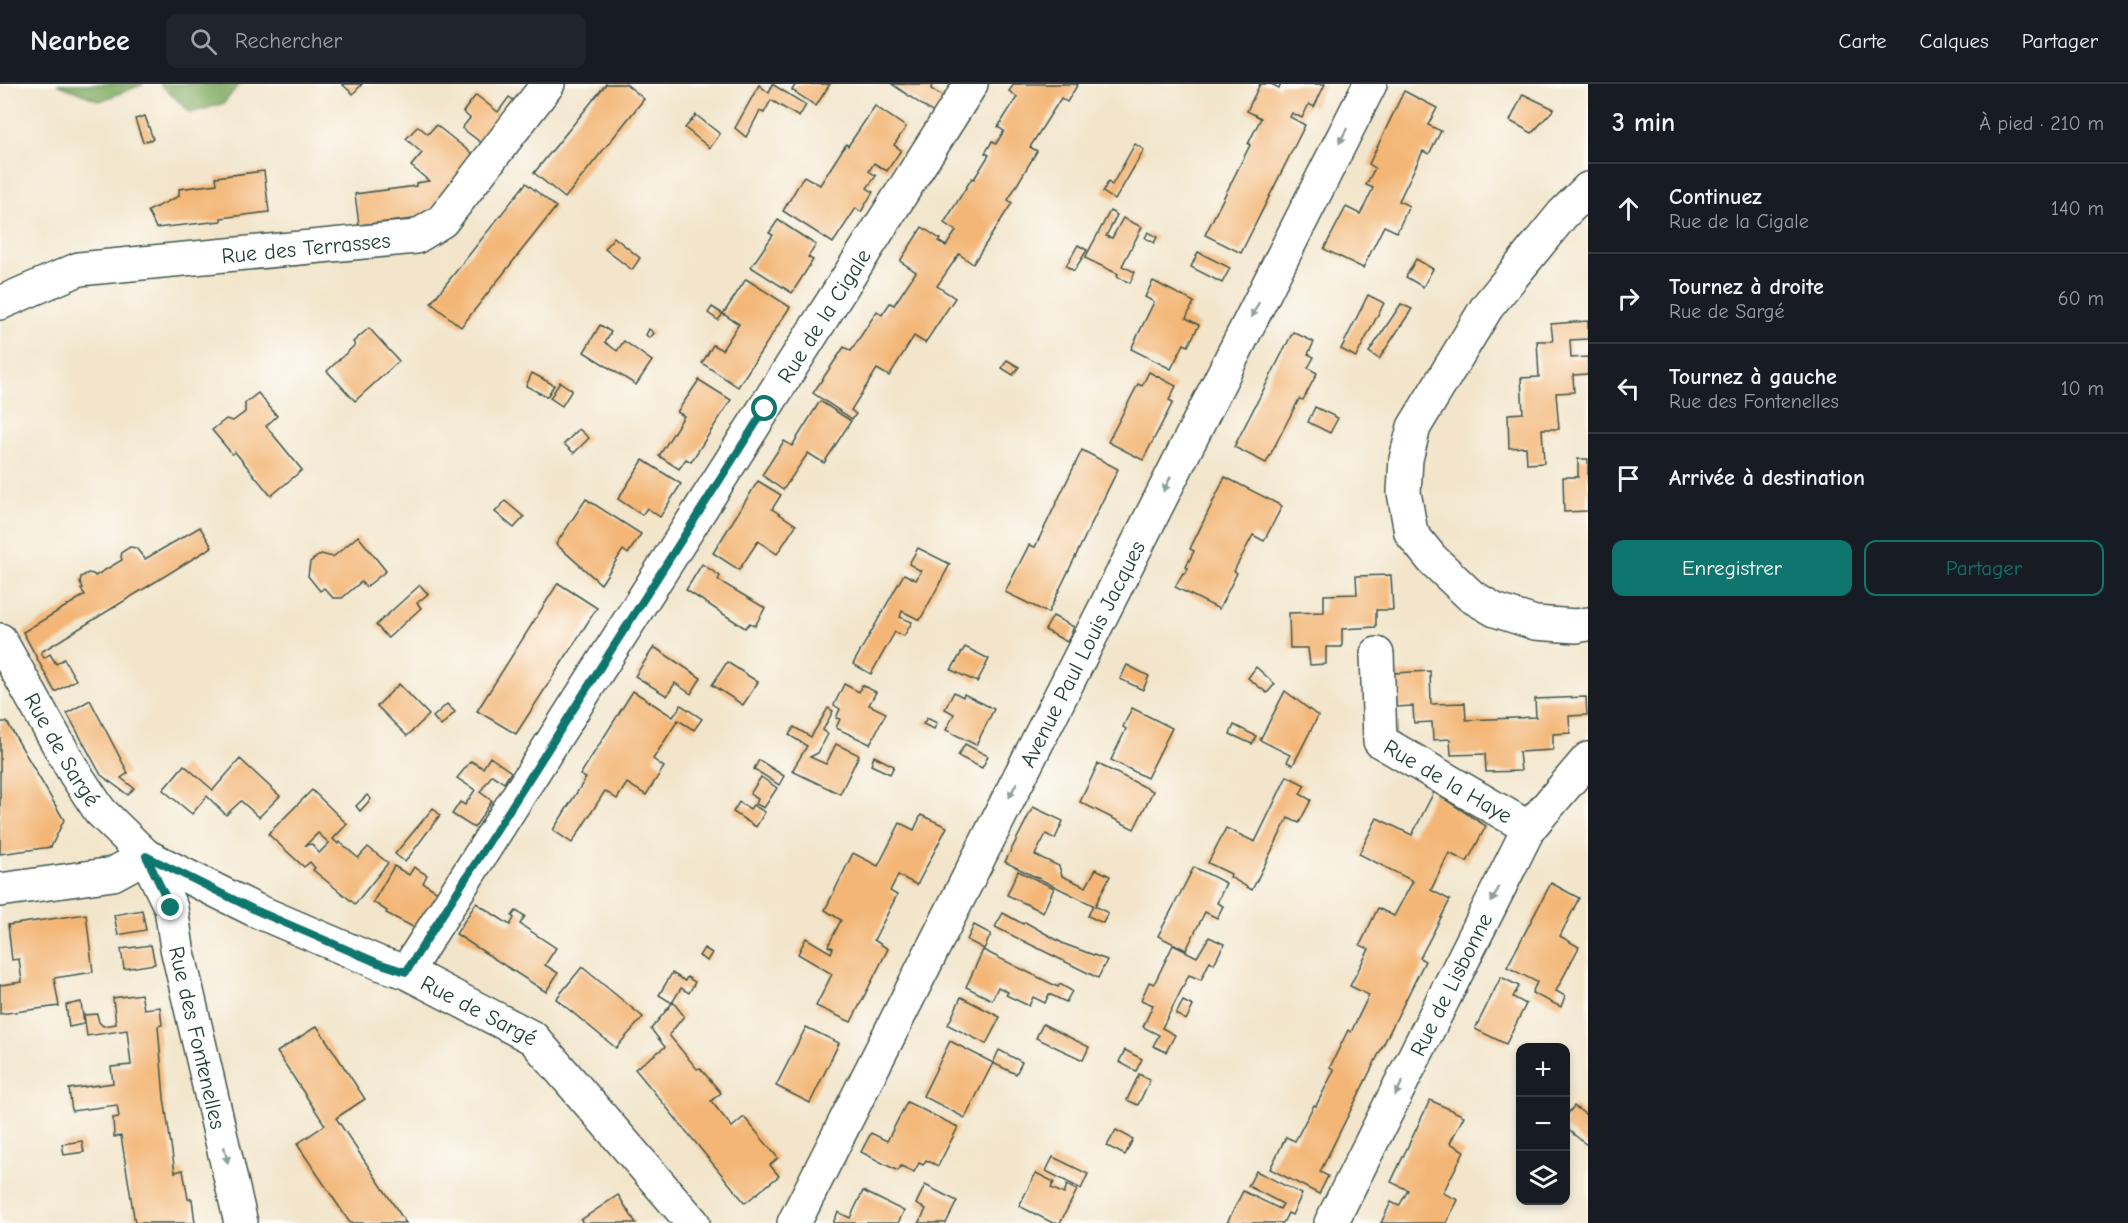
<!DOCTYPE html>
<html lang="fr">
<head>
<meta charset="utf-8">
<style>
  body { margin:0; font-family:"Comic Neue",sans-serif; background:#20242c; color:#f1f3f6 }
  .controls { position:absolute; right:18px; bottom:18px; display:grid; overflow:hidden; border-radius:12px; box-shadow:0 3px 9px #0003 }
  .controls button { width:54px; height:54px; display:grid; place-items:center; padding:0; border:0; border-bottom:2px solid #363941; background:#171b24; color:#f1f3f6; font:30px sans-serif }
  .stop { position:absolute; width:18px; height:18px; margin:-14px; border:4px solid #0f766e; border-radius:50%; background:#fff }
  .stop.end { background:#0f766e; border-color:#fff; box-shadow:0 2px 6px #0008 }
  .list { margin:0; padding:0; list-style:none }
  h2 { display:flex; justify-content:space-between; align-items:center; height:78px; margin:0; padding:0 24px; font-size:26px }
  h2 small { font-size:20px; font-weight:400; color:#9ea1a6 }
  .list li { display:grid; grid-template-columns:39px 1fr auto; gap:18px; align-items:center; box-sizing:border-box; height:90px; padding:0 24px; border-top:2px solid #363941 }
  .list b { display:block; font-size:22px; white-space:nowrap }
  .list p { margin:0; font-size:20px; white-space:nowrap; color:#9ea1a6 }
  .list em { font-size:20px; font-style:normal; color:#9ea1a6 }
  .actions { display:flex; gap:12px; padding:18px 24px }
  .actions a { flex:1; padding:14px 0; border:2px solid #0f766e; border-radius:12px; text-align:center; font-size:21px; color:#0f766e }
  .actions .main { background:#0f766e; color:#fff }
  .icon { flex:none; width:33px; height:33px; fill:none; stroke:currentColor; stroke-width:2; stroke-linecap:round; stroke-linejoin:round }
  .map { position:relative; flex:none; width:1588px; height:1139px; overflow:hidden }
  header { display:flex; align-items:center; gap:36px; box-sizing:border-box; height:84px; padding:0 30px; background:#171b24; border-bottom:2px solid #363941 }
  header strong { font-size:28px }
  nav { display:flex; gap:33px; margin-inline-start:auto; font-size:21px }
  .search { width:420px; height:54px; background:#20242c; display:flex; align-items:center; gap:15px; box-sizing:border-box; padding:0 21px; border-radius:12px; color:#9ea1a6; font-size:22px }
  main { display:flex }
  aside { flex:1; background:#171b24 }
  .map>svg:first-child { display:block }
</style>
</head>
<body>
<header>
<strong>Nearbee</strong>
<div class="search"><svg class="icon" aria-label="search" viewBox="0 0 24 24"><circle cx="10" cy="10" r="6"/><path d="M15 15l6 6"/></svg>Rechercher</div>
<nav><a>Carte</a><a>Calques</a><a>Partager</a></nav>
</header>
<main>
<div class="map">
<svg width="1588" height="1139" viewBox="0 0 1588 1139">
  <rect width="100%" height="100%" fill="#fdfcf7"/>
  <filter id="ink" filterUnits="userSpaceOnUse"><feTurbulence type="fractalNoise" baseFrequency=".0167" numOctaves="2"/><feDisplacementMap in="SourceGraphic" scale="12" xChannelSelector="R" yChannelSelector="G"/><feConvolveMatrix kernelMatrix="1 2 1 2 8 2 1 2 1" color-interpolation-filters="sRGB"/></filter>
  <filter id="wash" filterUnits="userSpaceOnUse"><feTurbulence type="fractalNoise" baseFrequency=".008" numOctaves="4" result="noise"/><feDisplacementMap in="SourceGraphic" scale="24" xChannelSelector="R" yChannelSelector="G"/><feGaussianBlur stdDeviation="1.35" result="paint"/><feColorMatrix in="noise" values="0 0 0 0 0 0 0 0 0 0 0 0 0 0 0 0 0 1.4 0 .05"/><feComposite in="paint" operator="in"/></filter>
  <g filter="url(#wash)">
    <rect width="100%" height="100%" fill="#f2e5cb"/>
    <g fill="#80aa60" stroke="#50744a" stroke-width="1.5">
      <polygon points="57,0 144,0 100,17"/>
      <polygon points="160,0 239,0 224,19 191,29"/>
    </g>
    <g id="blocks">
      <g fill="#f3b676" fill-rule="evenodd">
        <polygon points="342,0 362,0 353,10"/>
        <polygon points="606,0 626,0 644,15 565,114 534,89"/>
        <polygon points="772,0 806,21 799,33 771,16 764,29 760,27 746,53 735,44 759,1 769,9"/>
        <polygon points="796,0 830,0 816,22 792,6"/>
        <polygon points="892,0 931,0 932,1 931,5 945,14 935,30"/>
        <polygon points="1014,0 1078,0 1067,18 1061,14 1030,63 1037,67 1008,116 1012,119 983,164 973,180 959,170 937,202 955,214 925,259 914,252 889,292 877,285 851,326 856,330 852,335 813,309 844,263 851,267 877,227 882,231 890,219 894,221 916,188 900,177 922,143 940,155 938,157 946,162 956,147 944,139 972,94 974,95 989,71 985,69 990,61 992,57 996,60 1004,47 998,43 1017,13 1009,7"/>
        <polygon points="1260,0 1271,0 1279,4 1281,0 1325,0 1314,23 1309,20 1302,34 1292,29 1290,33 1305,41 1241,169 1205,151 1250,61 1248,60 1261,34 1247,27"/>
        <polygon points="1404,7 1437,24 1428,41 1441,47 1429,70 1423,67 1399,117 1409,122 1397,148 1384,142 1363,184 1324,165 1346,123 1360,130 1366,119 1373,104 1366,101 1375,84 1369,80"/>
        <polygon points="1523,10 1554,25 1532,49 1510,37"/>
        <polygon points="476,11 498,28 509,13 516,18 483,60 462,44 470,34 463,28"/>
        <polygon points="875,22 906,43 894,61 901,66 887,87 874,79 869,87 876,92 867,104 873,108 861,128 856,124 833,159 783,127 804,92 820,101 846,60 848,62"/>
        <polygon points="696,31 720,50 710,64 685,44"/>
        <polygon points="145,32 153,55 143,58 135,35"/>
        <polygon points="436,41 474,71 423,134 359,141 355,110 416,102 416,99 429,97 411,82 422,69 406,55 418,42 428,50"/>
        <polygon points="1135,60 1144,66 1115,116 1103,108 1108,98 1112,101"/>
        <polygon points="264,87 269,128 221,134 221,137 156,144 148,127 179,112 179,105 217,100 216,93"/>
        <polygon points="526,99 556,123 461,243 431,219"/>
        <polygon points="1110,127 1117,131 1106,152 1112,154 1123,134 1142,143 1122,182 1135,188 1130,199 1117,193 1118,190 1085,174"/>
        <polygon points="778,136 816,161 808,173 813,176 792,209 751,183 773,151 769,149"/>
        <polygon points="1148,148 1157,153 1154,159 1145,154"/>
        <polygon points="614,153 640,174 632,186 605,165"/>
        <polygon points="1078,161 1087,166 1074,187 1066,182"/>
        <polygon points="1198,168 1230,184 1222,199 1191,183"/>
        <polygon points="1416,175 1433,185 1423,203 1406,193"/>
        <polygon points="746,195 790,223 738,303 702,279 713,261 722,266 739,240 723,230"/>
        <polygon points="1153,197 1194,218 1186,234 1199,241 1188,262 1184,260 1171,285 1131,265 1154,218 1145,213"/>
        <polygon points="1368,211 1384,219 1356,273 1341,265"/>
        <polygon points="1401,220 1412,225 1379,275 1369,268"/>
        <polygon points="712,223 723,230 718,236 708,229"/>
        <polygon points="1588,237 1588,255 1570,256 1571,274 1588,273 1588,290 1573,291 1574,308 1556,309 1559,345 1542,345 1544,379 1527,380 1526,363 1509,364 1508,330 1523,329 1521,294 1539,293 1537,257 1553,257 1551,240"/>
        <polygon points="600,241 611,248 605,258 617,267 624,257 652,277 636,301 584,268"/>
        <polygon points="369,244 399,277 355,317 327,287 355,261 353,258"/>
        <polygon points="649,245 654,249 650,254 646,251"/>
        <polygon points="1293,248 1314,258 1308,270 1314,273 1308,284 1317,289 1303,316 1299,315 1266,379 1234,363"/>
        <polygon points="1007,276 1019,283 1013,291 1002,284"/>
        <polygon points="1149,288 1176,302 1169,316 1173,318 1143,376 1108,358 1138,300 1142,302"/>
        <polygon points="532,289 554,301 547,313 526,302"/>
        <polygon points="699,296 731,316 691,378 686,375 679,385 659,372 684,332 677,328"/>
        <polygon points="560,298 572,306 562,322 550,314"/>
        <polygon points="258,309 277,332 266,342 302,386 271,412 235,368 232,370 212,346 226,335 233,337 245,328 245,319"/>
        <polygon points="820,317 851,337 824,379 808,369 783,406 762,391 784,357 792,362"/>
        <polygon points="1315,323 1338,334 1330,349 1308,338"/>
        <polygon points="579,345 589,354 574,369 564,360"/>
        <polygon points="1082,366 1118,385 1048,529 1005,508 1029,461 1035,463"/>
        <polygon points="1578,375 1588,375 1588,427 1564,428 1563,393 1578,393"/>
        <polygon points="643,376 681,400 660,433 647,424 642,431 618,415"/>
        <polygon points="1225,393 1282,422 1264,457 1253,451 1234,487 1237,489 1219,525 1175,503 1183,489 1185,490 1188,484 1186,483 1194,467 1190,465"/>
        <polygon points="758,397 781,411 772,425 796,441 777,470 758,457 739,486 713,469"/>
        <polygon points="586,415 641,450 628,470 623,466 601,500 556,460"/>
        <polygon points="505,417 524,433 514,444 495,428"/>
        <polygon points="200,443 212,463 41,568 44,574 50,570 56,580 64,575 76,596 55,608 23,548 85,511 81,505 83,504 80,498 81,493 88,489 93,490 95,492 122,476 121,473 122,468 130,463 136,464 145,475"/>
        <polygon points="358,452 386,487 366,503 361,498 342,514 333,514 324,504 320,507 308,492 310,478 321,470 333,473"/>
        <polygon points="918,464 950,480 920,536 902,527 900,533 912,538 904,552 895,548 871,590 853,580 904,490 916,496 921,487 909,480"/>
        <polygon points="702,480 720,492 718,496 765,524 755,542 750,539 745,544 686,506"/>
        <polygon points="1391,491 1393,526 1376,526 1376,543 1342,545 1342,563 1326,563 1326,580 1310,581 1308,564 1290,564 1289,529 1324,528 1324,511 1357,510 1356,492"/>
        <polygon points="558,499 597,524 516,650 477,627"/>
        <polygon points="420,501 428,510 417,519 421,524 388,554 376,541"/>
        <polygon points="1053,532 1074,543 1067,558 1045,546"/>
        <polygon points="654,563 701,594 691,610 675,599 667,612 635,592"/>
        <polygon points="965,563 989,575 977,598 951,586"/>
        <polygon points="727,578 758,598 743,621 712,601"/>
        <polygon points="1127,581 1149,592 1143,606 1120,595"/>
        <polygon points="1256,583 1275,600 1267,609 1248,594"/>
        <polygon points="1430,587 1431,620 1465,619 1466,636 1536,633 1535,615 1586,613 1587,631 1569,632 1570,649 1553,650 1553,666 1519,668 1521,687 1486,688 1485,670 1451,671 1450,655 1433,656 1432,638 1414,639 1413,622 1396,623 1394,589"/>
        <polygon points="399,600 429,631 407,652 377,622"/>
        <polygon points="844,600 859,608 862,601 876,608 869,621 886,629 870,660 836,644 840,635 836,634 840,625 834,621"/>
        <polygon points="633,607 673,633 681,621 702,635 694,646 678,636 653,675 664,683 646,711 627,699 617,715 605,707 572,759 553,746 586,694 580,691"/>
        <polygon points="1285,607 1318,632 1293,681 1287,678 1290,671 1260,656"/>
        <polygon points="954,608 963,613 964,610 994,625 976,661 946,646 954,630 945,625"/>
        <polygon points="90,616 128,689 121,694 134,704 128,711 101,691 67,629"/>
        <polygon points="447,620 455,628 441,642 433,633"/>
        <polygon points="828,624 833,627 823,646 828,650 818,669 810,673 826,680 836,660 859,671 840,710 792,687 807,662 789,651 794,643 811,653"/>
        <polygon points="1132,624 1172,644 1147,694 1111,676 1126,645 1123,643"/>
        <polygon points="927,634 937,639 934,645 923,640"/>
        <polygon points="0,638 7,638 64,736 51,763 0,770"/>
        <polygon points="1234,641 1256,652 1252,660 1230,650"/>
        <polygon points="965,660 988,672 982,684 958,672"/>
        <polygon points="874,672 894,682 890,690 871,681"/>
        <polygon points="490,673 511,688 504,699 492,691 480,708 492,717 474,744 452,730 460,718 465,721 475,706 457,694 471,677 483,684"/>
        <polygon points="240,675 280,712 259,733 241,717 226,731 207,712 192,730 163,706 184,681 213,706"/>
        <polygon points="759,676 784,692 779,701 754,685"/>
        <polygon points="1098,680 1153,707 1134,745 1080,718"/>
        <polygon points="1287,692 1305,701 1300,710 1311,716 1299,739 1288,734 1252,806 1230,793 1231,790 1208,779 1226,744 1255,758"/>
        <polygon points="761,693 777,704 764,724 756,720 758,715 750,710"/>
        <path d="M312,706L347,740L333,755L338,760L340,758L358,774L368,763L388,779L355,820L313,786L315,784L310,778L304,783L268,750ZM318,749L329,759L319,769L312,760L306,761Z"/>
        <polygon points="1434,708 1486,742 1467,778 1449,769 1431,806 1450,816 1420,874 1425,877 1320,1088 1328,1092 1319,1110 1270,1085 1286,1053 1295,1057 1314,1021 1316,1022 1334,986 1330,983 1348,946 1351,948 1369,911 1350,902 1369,865 1360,861 1378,824 1394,832 1413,797 1359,770 1377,734 1412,751"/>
        <polygon points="367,711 371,715 360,727 356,722"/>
        <polygon points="739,718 750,725 753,721 765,728 756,743 733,728"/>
        <polygon points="1033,723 1063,737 1055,755 1046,750 1035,771 1059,782 1062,792 1086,803 1096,785 1110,792 1095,822 1108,829 1103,839 1088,832 1093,821 1005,778"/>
        <polygon points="433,724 440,731 405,778 395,770"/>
        <polygon points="921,731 947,743 917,801 898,791 890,807 897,811 874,856 888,865 851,938 816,922 832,890 798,870 806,854 831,869 833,864 828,862 841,836 825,826 853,769 878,782 900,739 914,746"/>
        <polygon points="394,782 409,791 414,783 427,791 423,799 438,808 415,844 386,829 387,827 373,818"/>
        <polygon points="1194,783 1226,799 1217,819 1223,822 1217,834 1205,828 1186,866 1158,852"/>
        <polygon points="1018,787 1054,804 1043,828 1007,811"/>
        <polygon points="1551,799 1579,814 1560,852 1579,863 1556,907 1565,912 1561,923 1532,909 1537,898 1507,883"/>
        <polygon points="476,819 510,841 514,834 512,832 516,827 525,832 520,840 556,864 545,881 558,889 546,908 456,850"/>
        <polygon points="142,826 146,846 118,851 114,831"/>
        <polygon points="1003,829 1023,840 1025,838 1064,860 1107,876 1098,894 995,843"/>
        <polygon points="86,830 93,888 54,894 59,922 0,930 0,901 22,898 19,875 12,876 8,841"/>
        <polygon points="974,841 991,850 984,865 967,856"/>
        <polygon points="1209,853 1224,860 1214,880 1210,877 1201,896 1189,891 1162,944 1175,951 1166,968 1153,962 1159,951 1143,943 1153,921 1141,916 1149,898 1154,900 1173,861 1197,873"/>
        <polygon points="151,861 155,880 124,885 121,865"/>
        <polygon points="704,864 712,869 707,877 699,872"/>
        <polygon points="983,866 1058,903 1060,900 1072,907 1066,918 1049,910 1045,919 1033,913 1029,922 1006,911 1008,908 998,903 992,916 966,903"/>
        <polygon points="582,883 643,933 616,964 556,915"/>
        <polygon points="672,889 685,897 687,893 695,898 689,909 681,904 672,919 659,911"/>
        <polygon points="1501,893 1519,902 1513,913 1526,920 1506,960 1475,945"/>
        <polygon points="141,910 144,925 160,923 162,941 158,942 164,1014 175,1088 183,1086 188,1115 192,1115 195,1139 135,1139 121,1052 114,1053 113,1034 119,1033 117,1021 72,1027 69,1005 113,999 111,983 131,981 127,946 87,952 84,931 97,930 99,938 103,942 116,940 113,914"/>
        <polygon points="961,913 1000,933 986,960 948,941"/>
        <polygon points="1183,917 1193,922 1186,936 1176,930"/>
        <polygon points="81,918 84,940 69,943 66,921"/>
        <polygon points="673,918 684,932 669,951 697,985 700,984 721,1009 711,1017 732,1043 744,1033 778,1074 770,1081 779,1092 745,1119 635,985 665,963 651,945"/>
        <polygon points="1043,940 1089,963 1083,976 1036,954"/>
        <polygon points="317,942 365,1015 336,1034 406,1139 350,1139 297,1060 325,1041 277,968"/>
        <polygon points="806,943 839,959 810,1019 776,1002"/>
        <polygon points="950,957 993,979 999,966 1022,978 1016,990 993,979 965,1034 923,1012"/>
        <polygon points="1125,966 1142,975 1136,987 1119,978"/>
        <polygon points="1139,990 1150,996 1138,1021 1127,1016"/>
        <polygon points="1430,1016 1464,1032 1450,1059 1464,1067 1443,1109 1458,1116 1446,1139 1381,1139 1391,1118 1399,1122 1408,1106 1391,1098"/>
        <polygon points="907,1018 958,1043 938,1082 926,1076 923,1081 919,1079 914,1088 901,1082 898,1087 861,1068 871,1049 887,1057"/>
        <polygon points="1574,1022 1585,1030 1588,1027 1588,1062 1566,1044 1566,1032"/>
        <polygon points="1116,1046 1133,1055 1125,1071 1107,1062"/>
        <polygon points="82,1057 84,1068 64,1071 62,1060"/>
        <polygon points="1053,1073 1088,1090 1081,1105 1046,1087"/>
        <polygon points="1256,1087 1302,1110 1292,1131 1288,1129 1283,1139 1227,1139 1243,1107 1280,1125 1283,1120 1248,1102"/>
        <polygon points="1036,1089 1054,1098 1051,1104 1064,1110 1067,1101 1077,1106 1060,1139 1053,1139 1019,1122"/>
        <polygon points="925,1101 957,1117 946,1139 919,1139 926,1125 916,1120"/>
        <polygon points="863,1107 904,1127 898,1139 833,1139 838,1128 850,1134"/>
        <polygon points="618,1111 636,1139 583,1139 581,1136"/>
      </g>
    </g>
  </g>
  <g filter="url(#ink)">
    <use href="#blocks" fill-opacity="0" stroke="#3f564b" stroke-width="1.5"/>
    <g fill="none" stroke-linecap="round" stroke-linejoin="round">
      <defs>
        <g id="minor">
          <polyline points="1588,105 1562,131 1487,223 1414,343 1406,375 1404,408 1411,449 1432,475 1471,512 1495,526 1535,539 1576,542 1588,540"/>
          <path id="s1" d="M0,219L79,185L416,153L442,137L548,0"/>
          <path id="s2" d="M0,556L74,688L100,727L146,772L255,826L379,879L406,888L533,954L693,1139"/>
          <path id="s3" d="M1377,570L1380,657L1529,744"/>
          <path id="s4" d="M146,772L171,824L177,864L241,1139"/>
          <polyline points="0,806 113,790 146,772"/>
          <path id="s5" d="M406,888L971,0"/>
          <path id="s6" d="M794,1139L1370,0"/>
          <path id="s7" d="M1331,1139L1529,744L1588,675"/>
        </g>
      </defs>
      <use href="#minor" stroke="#3f564b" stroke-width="36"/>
      <use href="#minor" stroke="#fff" stroke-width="33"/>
    </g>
    <defs><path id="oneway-solid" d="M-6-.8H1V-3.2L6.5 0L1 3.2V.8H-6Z" transform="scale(1.5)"/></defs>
    <g fill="#8f9e9a">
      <use href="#oneway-solid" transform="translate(1343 52) rotate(117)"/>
      <use href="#oneway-solid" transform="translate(1255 226) rotate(117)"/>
      <use href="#oneway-solid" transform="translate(1167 400) rotate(117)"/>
      <use href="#oneway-solid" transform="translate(1013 706) rotate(117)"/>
      <use href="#oneway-solid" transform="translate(1495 811) rotate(117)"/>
      <use href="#oneway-solid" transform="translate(1399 1004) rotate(117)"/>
      <use href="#oneway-solid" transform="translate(226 1071) rotate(77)"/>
    </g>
  </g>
  <g fill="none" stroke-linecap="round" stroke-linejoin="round" filter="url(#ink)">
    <polyline stroke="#0f766e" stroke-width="8" points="171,824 146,772 255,826 378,879 406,888 765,325"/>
  </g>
  <g text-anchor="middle" stroke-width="4.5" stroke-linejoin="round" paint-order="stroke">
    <g font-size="22" fill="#1f3d34" stroke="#fdfcf7">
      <text dy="8" stroke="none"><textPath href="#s1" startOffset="314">Rue des Terrasses</textPath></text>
      <text dy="8" stroke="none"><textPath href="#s5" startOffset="778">Rue de la Cigale</textPath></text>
      <text dy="8" stroke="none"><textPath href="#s6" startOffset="638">Avenue Paul Louis Jacques</textPath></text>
      <text dy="8" stroke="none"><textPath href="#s2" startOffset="126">Rue de Sargé</textPath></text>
      <text dy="8" stroke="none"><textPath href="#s3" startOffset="166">Rue de la Haye</textPath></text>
      <text dy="8" stroke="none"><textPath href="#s7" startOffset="267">Rue de Lisbonne</textPath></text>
      <text dy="8" stroke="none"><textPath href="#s2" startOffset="630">Rue de Sargé</textPath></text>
      <text dy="8" stroke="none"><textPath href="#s4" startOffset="190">Rue des Fontenelles</textPath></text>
    </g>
  </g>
</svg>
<div class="controls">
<button>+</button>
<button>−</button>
<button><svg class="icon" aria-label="layers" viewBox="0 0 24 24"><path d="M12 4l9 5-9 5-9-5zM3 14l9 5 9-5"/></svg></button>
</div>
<div class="stop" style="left:765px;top:325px"></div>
<div class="stop end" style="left:171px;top:824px"></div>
</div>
<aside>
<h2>3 min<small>À pied · 210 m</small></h2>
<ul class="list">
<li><svg class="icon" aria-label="ahead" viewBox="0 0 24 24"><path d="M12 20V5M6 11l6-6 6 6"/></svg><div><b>Continuez</b><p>Rue de la Cigale</p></div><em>140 m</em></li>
<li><svg class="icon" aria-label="right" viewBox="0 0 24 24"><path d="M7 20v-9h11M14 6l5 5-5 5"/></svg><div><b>Tournez à droite</b><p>Rue de Sargé</p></div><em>60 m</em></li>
<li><svg class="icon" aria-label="left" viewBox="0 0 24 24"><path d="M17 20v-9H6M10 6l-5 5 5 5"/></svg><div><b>Tournez à gauche</b><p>Rue des Fontenelles</p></div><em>10 m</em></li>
<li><svg class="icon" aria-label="arrive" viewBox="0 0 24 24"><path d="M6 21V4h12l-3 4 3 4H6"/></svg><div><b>Arrivée à destination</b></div></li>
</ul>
<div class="actions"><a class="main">Enregistrer</a><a>Partager</a></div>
</aside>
</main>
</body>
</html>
